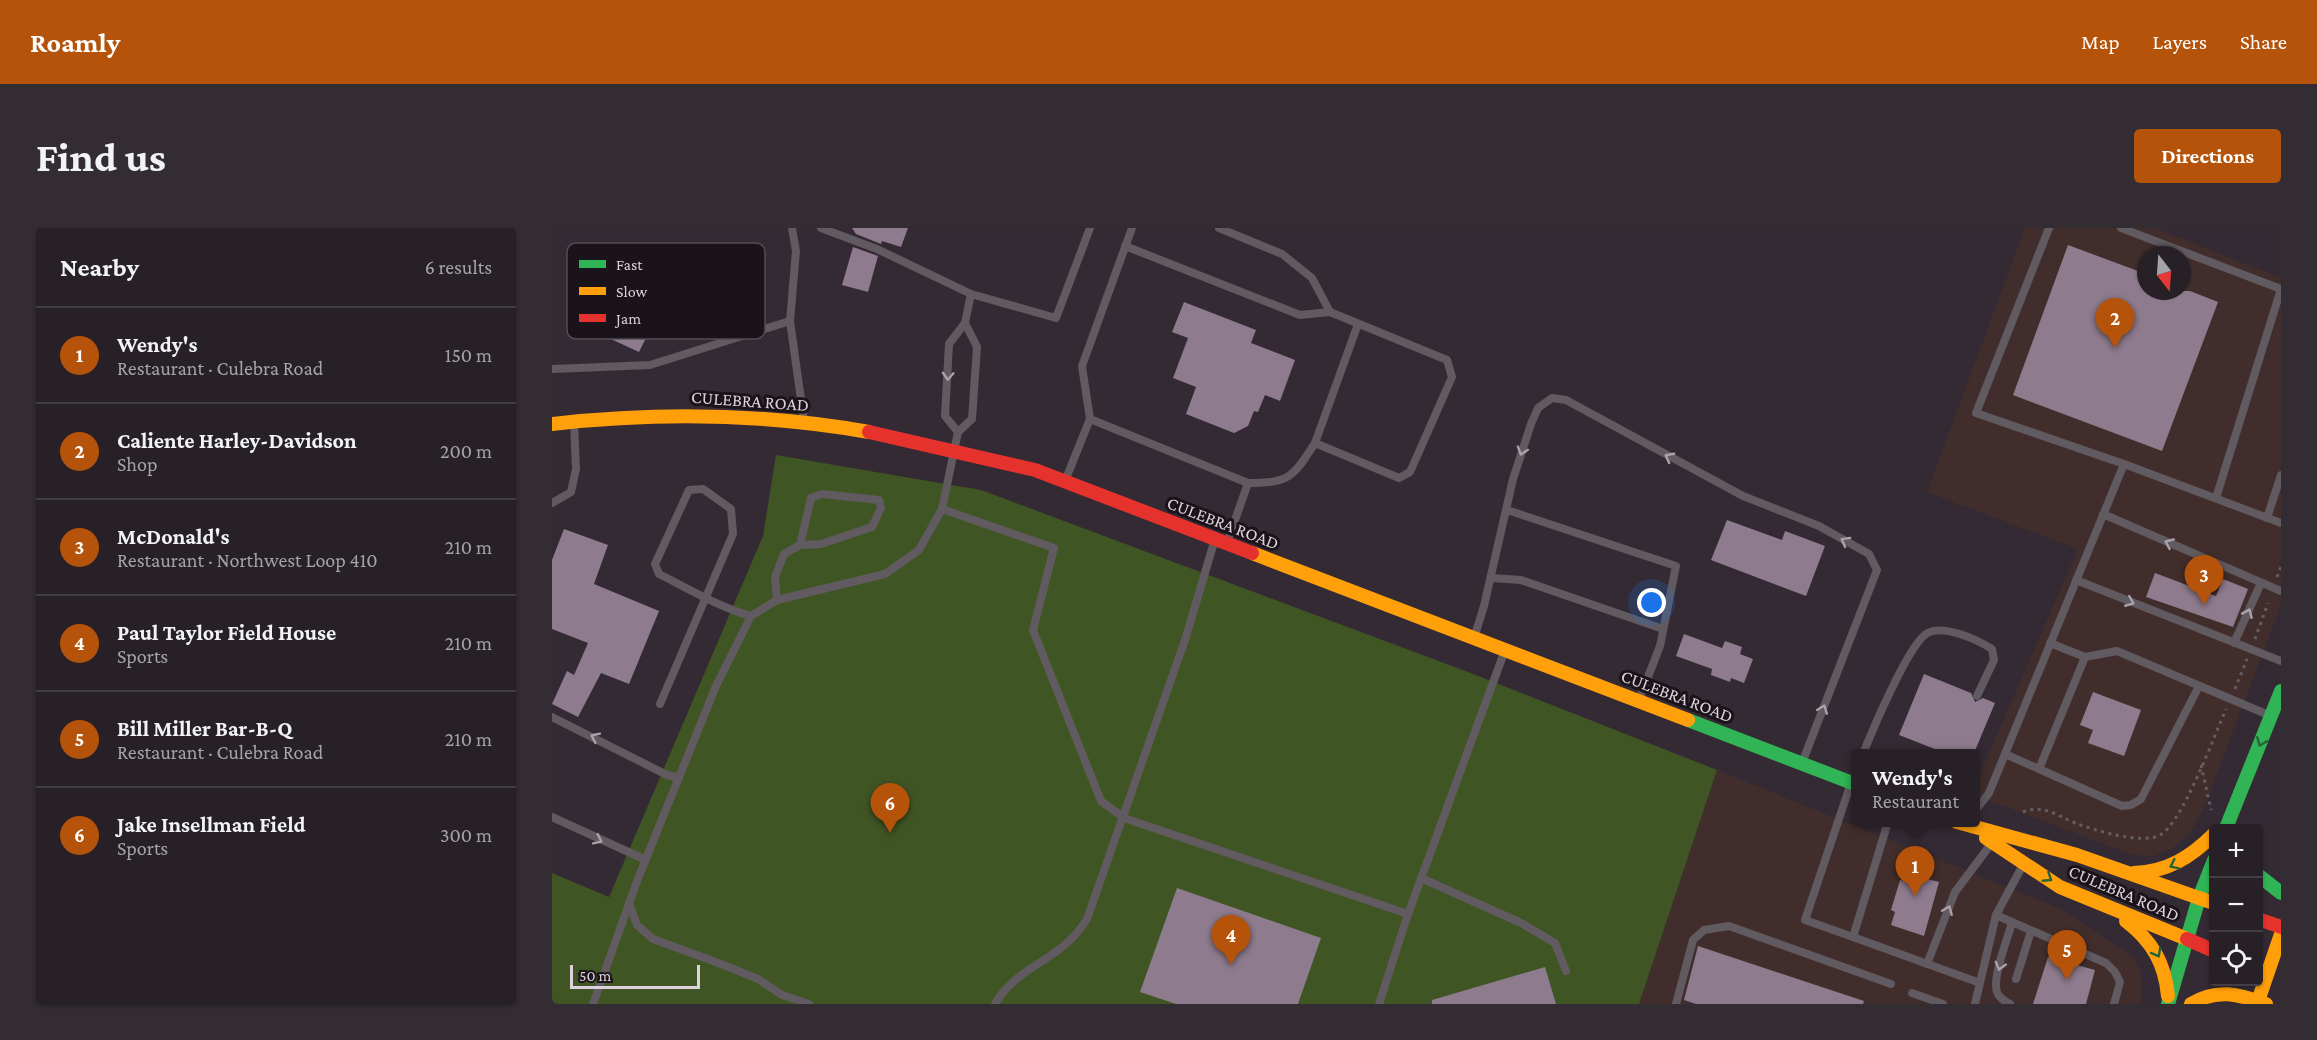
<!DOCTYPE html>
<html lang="en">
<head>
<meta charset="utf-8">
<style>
  body { margin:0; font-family:"Crimson Pro",serif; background:#332d33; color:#f1f3f6 }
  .controls { position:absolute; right:18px; bottom:18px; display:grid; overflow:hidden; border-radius:6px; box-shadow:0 2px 4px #0004 }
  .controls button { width:54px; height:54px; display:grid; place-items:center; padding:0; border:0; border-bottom:2px solid #433e44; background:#272027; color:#f1f3f6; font:30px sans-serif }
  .compass { position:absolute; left:1585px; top:18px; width:54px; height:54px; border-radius:50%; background:#272027; box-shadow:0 2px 4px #0004; rotate:163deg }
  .scale { position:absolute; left:18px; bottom:15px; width:130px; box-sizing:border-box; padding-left:6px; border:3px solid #dcd1db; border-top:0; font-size:16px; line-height:21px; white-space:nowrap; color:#dcd1db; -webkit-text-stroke:4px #1a131a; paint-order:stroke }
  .you { position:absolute; left:1100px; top:375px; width:21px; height:21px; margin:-15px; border:4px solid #fff; border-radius:50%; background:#1a73e8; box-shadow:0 0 0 9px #1a73e833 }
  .badge { display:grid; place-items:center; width:39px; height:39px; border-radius:50%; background:#b45309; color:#fff; font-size:20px; font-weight:700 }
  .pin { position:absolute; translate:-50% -50px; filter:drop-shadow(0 2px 3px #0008) }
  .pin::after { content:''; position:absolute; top:32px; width:21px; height:18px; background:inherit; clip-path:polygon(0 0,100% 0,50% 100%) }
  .popup { position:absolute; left:1299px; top:521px; width:129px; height:78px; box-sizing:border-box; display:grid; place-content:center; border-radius:6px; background:#272027; filter:drop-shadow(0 2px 4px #0005); font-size:20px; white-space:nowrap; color:#a4a3a7 }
  .popup b { font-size:22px; color:#f1f3f6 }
  .popup::after { content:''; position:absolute; left:50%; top:100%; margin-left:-12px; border:12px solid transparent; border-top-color:#272027 }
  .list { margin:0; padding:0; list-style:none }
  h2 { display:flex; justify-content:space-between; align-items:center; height:78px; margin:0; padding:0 24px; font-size:26px }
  h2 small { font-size:20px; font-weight:400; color:#a4a3a7 }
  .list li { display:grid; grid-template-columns:39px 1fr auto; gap:18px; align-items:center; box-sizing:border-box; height:96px; padding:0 24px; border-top:2px solid #433e44 }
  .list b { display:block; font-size:22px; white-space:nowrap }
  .list p { margin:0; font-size:20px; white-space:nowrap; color:#a4a3a7 }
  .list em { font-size:20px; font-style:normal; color:#a4a3a7 }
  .icon { flex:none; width:33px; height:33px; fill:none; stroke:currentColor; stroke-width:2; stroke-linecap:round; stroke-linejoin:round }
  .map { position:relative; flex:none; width:1729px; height:776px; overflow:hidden; border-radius:6px }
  header { display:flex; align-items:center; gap:36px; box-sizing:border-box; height:84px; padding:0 30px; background:#b45309; color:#fff }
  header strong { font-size:28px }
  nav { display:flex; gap:33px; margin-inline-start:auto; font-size:21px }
  .intro { display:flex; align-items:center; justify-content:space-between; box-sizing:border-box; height:144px; padding:0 36px }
  h1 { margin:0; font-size:42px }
  .button { padding:15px 27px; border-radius:6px; background:#b45309; color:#fff; font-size:21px; font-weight:700 }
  main { display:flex; gap:36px; padding:0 36px }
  aside { flex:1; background:#272027; border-radius:6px; box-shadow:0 2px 4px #0004 }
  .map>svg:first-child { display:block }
</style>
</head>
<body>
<header>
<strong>Roamly</strong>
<nav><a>Map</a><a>Layers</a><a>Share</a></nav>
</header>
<div class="intro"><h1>Find us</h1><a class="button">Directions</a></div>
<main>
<aside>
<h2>Nearby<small>6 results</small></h2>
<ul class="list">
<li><span class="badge">1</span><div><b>Wendy's</b><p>Restaurant · Culebra Road</p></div><em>150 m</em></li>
<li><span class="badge">2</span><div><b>Caliente Harley-Davidson</b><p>Shop</p></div><em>200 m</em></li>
<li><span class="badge">3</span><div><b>McDonald's</b><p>Restaurant · Northwest Loop 410</p></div><em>210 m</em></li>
<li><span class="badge">4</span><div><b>Paul Taylor Field House</b><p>Sports</p></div><em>210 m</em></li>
<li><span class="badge">5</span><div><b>Bill Miller Bar-B-Q</b><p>Restaurant · Culebra Road</p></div><em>210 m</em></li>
<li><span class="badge">6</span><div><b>Jake Insellman Field</b><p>Sports</p></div><em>300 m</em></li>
</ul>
</aside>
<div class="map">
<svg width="1729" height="776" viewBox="0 0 1729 776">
  <rect width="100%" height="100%" fill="#342a34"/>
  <g fill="#412e2c" fill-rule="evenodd">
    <path d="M1473,0H1603L1729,50V377L1653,577L1637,607L1619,621L1601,628L1581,627L1423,567V557L1526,321L1375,264ZM1594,27H1630V63H1594Z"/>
    <polygon points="1165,542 1509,681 1582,729 1589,745 1590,776 1087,776"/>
  </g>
  <polygon fill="#405524" points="224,227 429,262 916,444 1165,542 1087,776 0,776 0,645 57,669 211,308"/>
  <g fill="#8e7b8d">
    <polygon points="300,0 356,0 349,19 330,13 329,16 304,6"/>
    <polygon points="1516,17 1594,46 1594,63 1638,63 1666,74 1610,223 1461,167"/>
    <polygon points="301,19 326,28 316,64 290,57"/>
    <polygon points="632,74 704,102 699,115 743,132 728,173 713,167 706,184 702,183 696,198 682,205 634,186 644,159 621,150 636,110 620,104"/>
    <polygon points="56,88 96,106 87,124 48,106"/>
    <polygon points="1175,292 1230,312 1233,303 1273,318 1254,368 1159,332"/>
    <polygon points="12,301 56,317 42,356 107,383 77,456 49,445 26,489 0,476 15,443 22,447 36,415 0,401 0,332"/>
    <polygon points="1603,345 1664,368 1671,351 1696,361 1681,399 1594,369"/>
    <polygon points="1132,406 1170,420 1173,413 1190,419 1188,426 1201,431 1192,455 1179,450 1178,454 1159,447 1160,441 1124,428"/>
    <polygon points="1372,446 1419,465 1423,474 1431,470 1443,475 1422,525 1393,525 1347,507"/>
    <polygon points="1541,464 1589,482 1572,528 1536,515 1541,502 1528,497"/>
    <polygon points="1359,647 1387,654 1372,708 1339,697 1343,684 1339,682 1348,652 1356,654"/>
    <polygon points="625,660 769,710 746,776 624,776 588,764"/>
    <polygon points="1146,718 1312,773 1311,776 1144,776 1132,772"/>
    <polygon points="1496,729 1543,742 1534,776 1481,776"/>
    <polygon points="993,739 1004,776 880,776 880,772"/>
  </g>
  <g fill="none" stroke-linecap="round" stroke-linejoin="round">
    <g stroke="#645e64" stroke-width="3" stroke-dasharray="3 4.5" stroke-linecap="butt">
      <polyline points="1725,349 1729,339"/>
      <polyline points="1703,411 1716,375"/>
      <polyline points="1683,461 1695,431"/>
      <polyline points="1649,537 1659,582"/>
      <path d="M1471,584C1491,576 1504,587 1523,595C1542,602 1590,617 1608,607C1630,596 1663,506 1674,481"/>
    </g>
    <g stroke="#615a60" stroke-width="8">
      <polyline points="240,0 244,23 238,93 252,193"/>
      <polyline points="269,0 325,21 419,66"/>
      <polyline points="1497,0 1424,185 1572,236"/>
      <polyline points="1569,0 1729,61"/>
      <polyline points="573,18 748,87 778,84"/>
      <polyline points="0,141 98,137 238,93"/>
      <polyline points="538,191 530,138 580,0"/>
      <polyline points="406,204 393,188 397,116 413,95 419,66 504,90 538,0"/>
      <polyline points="763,215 806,96"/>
      <path d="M513,253L538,191L696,255C738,255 741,249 763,215L847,250L858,244L900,149L895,132L778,84L760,50L730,26L667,0"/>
      <polyline points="1664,270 1729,61"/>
      <polyline points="0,275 19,264 24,241 22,194"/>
      <polyline points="390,281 502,320 481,402 549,573 572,590 856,686"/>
      <polyline points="955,282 1124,338 1108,418 1087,472"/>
      <polyline points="1551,286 1729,363"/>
      <polyline points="1715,290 1729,247"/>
      <polyline points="675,315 696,255"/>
      <polyline points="939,350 969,352 1111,401"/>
      <polyline points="1524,352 1729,433"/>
      <polyline points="225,372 223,349 232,326 248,317 269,316 320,299 329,280 327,272 270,266 259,270 248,317"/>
      <polyline points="922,410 932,378 961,251 979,196 986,180 1000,170 1014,172 1191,268 1267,298 1317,326 1325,342 1250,535"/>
      <polyline points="1498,415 1533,429 1565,423 1719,488"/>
      <polyline points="1682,415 1709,355"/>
      <path d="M108,476L181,306L179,281L151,261L137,262L103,336L107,346C137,361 167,379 199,388"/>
      <polyline points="0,489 115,547 127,550"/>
      <path d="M1311,526C1320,503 1356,418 1374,406C1390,395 1426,412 1440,421L1442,432L1425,468"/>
      <polyline points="1453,526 1487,541 1533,429"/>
      <polyline points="1487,541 1570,578 1579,577 1589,571 1647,458"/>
      <polyline points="1299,555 1253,692 1301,709"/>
      <polyline points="1423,583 1437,565 1572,236 1729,295"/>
      <polyline points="0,589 94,632"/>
      <polyline points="1336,594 1301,709 1428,755"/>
      <polyline points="869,650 969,695 1003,715 1014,743"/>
      <polyline points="77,675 85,697 101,711 169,736 206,751 230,767 257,776"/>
      <polyline points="1444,687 1554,735 1563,744 1568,754 1562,776"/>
      <polyline points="1375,736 1403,664 1439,616"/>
      <polyline points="1464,751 1479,703"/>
      <polyline points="1360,765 1391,776"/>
      <polyline points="41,776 87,648 164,458 199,388 225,372 333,346 367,322 390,281 406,204 420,191 425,119 413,95"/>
      <path d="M443,776C465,737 510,733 535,691L633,412L663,311"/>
      <polyline points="827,776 856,686 953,422"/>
      <polyline points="1124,776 1141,712 1152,702 1177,698 1339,756"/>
      <polyline points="1423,776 1444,687 1472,635"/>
      <path d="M1458,776C1453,773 1447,770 1445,764C1440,749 1456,710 1460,694"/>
    </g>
    <g stroke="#30b455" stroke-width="14">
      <polyline points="1136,492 1303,556"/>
      <polyline points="1674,600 1729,463"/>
      <polyline points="1706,647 1729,665"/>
      <polyline points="1616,776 1647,670 1662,632"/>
    </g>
    <g stroke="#ff9f0a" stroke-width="14">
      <path d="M0,196C107,184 210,185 317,204"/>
      <polyline points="700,325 1136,492"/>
      <polyline points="1405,594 1525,627 1647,670"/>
      <polyline points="1434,610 1508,659 1635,711"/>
      <path d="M1582,645C1615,644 1639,629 1662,606"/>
      <polyline points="1647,670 1662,675"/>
      <path d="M1574,693C1600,713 1613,735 1616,768"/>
      <path d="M1639,776C1665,760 1687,766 1714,776"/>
      <polyline points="1705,776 1729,706"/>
    </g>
    <g stroke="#e5322d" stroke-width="14">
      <polyline points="317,204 483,242 700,325"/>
      <polyline points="1706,691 1729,699"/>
      <polyline points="1635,711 1662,723"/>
    </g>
  </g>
  <defs><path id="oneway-chevron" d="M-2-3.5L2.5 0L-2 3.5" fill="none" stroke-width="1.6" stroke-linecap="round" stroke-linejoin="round" transform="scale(1.5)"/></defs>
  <g stroke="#aba1aa">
    <use href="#oneway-chevron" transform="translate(396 148) rotate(93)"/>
    <use href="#oneway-chevron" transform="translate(970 223) rotate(107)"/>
    <use href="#oneway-chevron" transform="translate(1117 229) rotate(-152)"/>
    <use href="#oneway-chevron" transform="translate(1293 313) rotate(-151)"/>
    <use href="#oneway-chevron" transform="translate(1617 315) rotate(-156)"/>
    <use href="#oneway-chevron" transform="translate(1578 374) rotate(22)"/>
    <use href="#oneway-chevron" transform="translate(1696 385) rotate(-66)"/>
    <use href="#oneway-chevron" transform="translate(1271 481) rotate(-69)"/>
    <use href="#oneway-chevron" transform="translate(43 509) rotate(-154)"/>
    <use href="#oneway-chevron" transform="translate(46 612) rotate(26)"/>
    <use href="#oneway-chevron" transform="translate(1396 682) rotate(-68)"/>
    <use href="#oneway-chevron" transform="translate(1448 738) rotate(105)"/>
  </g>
  <g stroke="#256438">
    <use href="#oneway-chevron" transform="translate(1709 514) rotate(112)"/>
    <use href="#oneway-chevron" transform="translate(1622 637) rotate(154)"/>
    <use href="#oneway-chevron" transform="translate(1496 650) rotate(33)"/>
    <use href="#oneway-chevron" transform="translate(1605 725) rotate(61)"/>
  </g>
  <g text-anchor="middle" stroke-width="6" stroke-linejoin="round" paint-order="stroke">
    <g font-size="18" fill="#dcd1db" stroke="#1a131a">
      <text transform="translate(198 173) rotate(4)" y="6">CULEBRA ROAD</text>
      <text transform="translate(671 295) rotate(21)" y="6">CULEBRA ROAD</text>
      <text transform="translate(1125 468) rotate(21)" y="6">CULEBRA ROAD</text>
      <text transform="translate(1572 665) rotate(23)" y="6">CULEBRA ROAD</text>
    </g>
  </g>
  <rect x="15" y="15" width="198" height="96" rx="9" fill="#1a131a" stroke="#544c54" stroke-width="1.5"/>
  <rect x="27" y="32" width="27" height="8" fill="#30b455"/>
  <rect x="27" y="59" width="27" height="8" fill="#ff9f0a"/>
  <rect x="27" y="86" width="27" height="8" fill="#e5322d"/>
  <g font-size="16" fill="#dcd1db">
    <text x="64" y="42">Fast</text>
    <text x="64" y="69">Slow</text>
    <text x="64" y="96">Jam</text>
  </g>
</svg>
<div class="controls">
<button>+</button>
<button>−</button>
<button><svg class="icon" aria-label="locate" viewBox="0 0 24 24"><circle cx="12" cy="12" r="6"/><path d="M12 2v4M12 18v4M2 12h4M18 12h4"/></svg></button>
</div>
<svg class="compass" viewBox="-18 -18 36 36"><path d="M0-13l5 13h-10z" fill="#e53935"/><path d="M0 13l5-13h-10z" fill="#a4a3a7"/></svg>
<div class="scale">50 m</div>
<div class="you"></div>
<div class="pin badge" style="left:1363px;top:668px">1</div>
<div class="popup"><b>Wendy's</b>Restaurant</div>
<div class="pin badge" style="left:1563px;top:120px">2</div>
<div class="pin badge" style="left:1652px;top:377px">3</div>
<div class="pin badge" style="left:679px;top:737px">4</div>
<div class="pin badge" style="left:1515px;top:752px">5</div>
<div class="pin badge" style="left:338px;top:605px">6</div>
</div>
</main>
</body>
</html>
